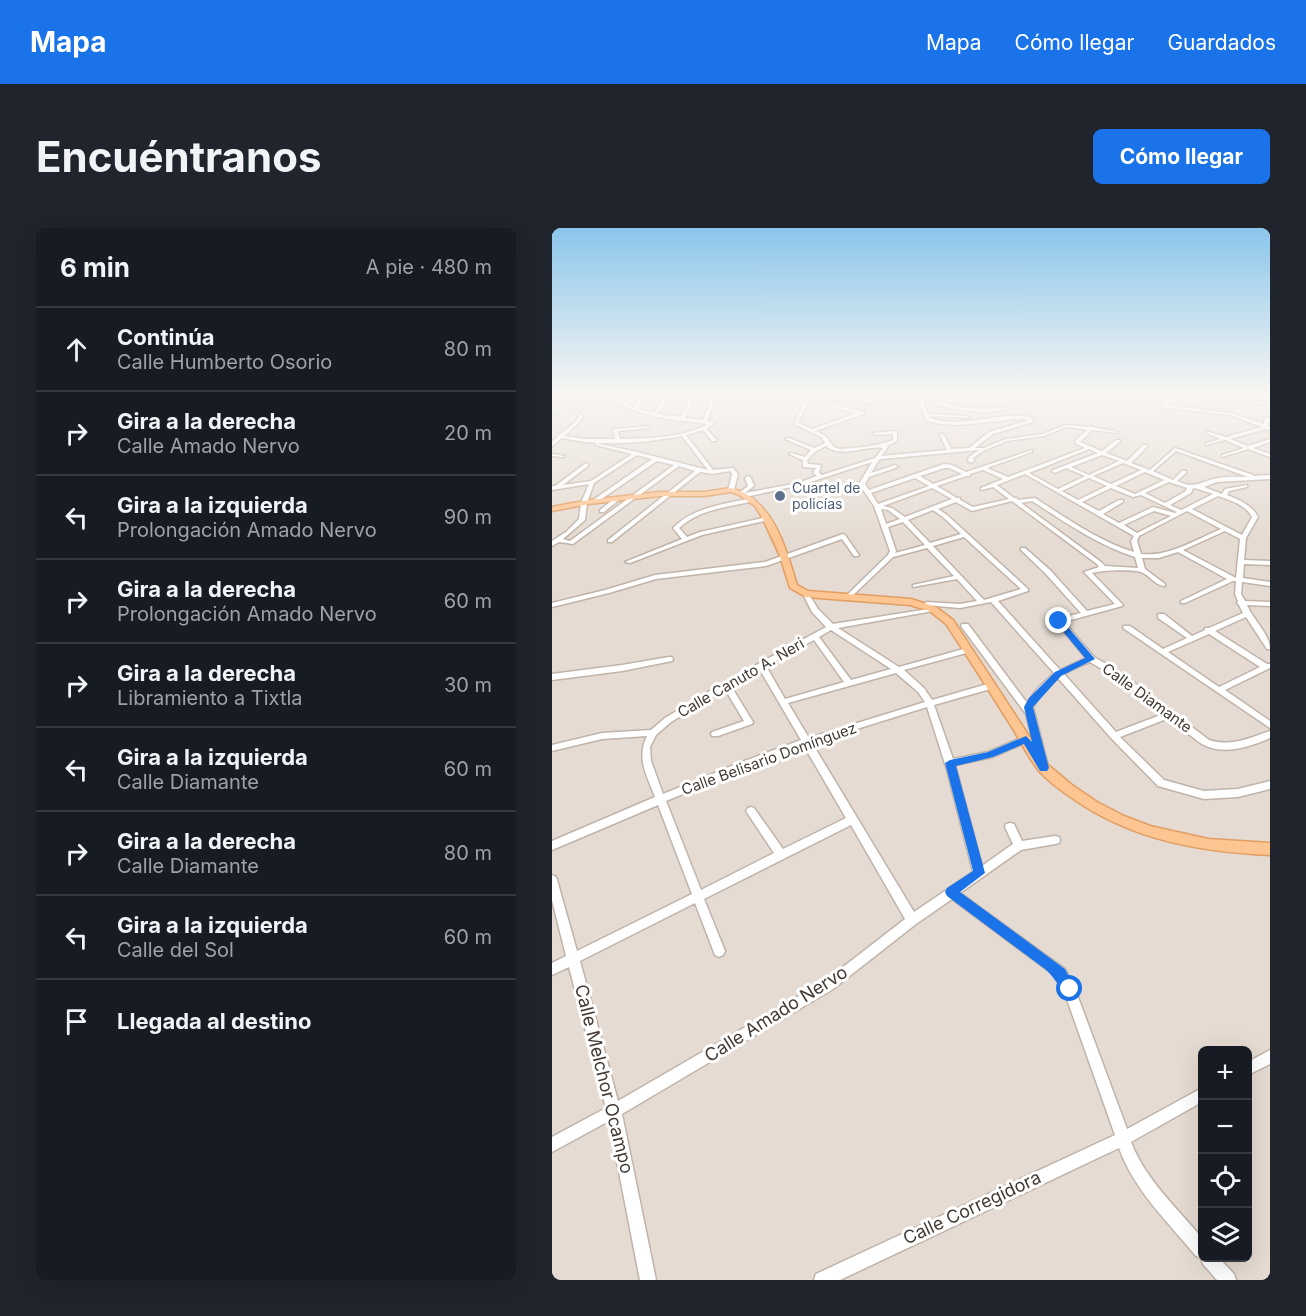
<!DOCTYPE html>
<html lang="es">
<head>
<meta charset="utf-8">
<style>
  body { margin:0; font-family:Inter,sans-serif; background:#20242c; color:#f1f3f6 }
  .controls { position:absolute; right:18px; bottom:18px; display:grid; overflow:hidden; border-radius:9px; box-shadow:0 6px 24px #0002 }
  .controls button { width:54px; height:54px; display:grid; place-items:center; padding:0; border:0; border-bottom:2px solid #363941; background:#171b24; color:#f1f3f6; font:30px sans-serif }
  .stop { position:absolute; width:18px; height:18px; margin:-14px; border:4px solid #1a73e8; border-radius:50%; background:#fff }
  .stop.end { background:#1a73e8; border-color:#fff; box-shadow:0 2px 6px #0008 }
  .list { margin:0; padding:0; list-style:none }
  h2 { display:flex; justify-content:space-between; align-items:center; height:78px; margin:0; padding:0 24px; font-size:26px }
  h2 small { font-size:20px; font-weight:400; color:#9ea1a6 }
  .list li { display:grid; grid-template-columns:39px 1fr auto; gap:18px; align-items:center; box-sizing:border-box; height:84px; padding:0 24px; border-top:2px solid #363941 }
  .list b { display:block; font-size:22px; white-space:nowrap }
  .list p { margin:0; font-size:20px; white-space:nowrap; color:#9ea1a6 }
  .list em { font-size:20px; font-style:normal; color:#9ea1a6 }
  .icon { flex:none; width:33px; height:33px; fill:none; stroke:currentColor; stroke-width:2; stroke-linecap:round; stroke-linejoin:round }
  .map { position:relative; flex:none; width:718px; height:1052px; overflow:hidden; border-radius:9px }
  header { display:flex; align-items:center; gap:36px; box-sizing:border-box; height:84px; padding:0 30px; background:#1a73e8; color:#fff }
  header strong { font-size:28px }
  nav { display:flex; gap:33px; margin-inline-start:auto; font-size:21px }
  .intro { display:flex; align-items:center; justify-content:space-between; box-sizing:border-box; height:144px; padding:0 36px }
  h1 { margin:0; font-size:42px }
  .button { padding:15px 27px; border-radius:9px; background:#1a73e8; color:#fff; font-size:21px; font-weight:700 }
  main { display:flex; gap:36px; padding:0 36px }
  aside { flex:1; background:#171b24; border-radius:9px; box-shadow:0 6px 24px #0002 }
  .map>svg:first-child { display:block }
</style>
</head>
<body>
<header>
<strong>Mapa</strong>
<nav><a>Mapa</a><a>Cómo llegar</a><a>Guardados</a></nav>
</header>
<div class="intro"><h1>Encuéntranos</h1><a class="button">Cómo llegar</a></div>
<main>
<aside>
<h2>6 min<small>A pie · 480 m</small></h2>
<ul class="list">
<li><svg class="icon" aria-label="ahead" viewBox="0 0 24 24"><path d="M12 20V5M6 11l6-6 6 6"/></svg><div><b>Continúa</b><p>Calle Humberto Osorio</p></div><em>80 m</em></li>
<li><svg class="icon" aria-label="right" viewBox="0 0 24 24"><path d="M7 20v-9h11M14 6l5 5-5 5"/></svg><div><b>Gira a la derecha</b><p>Calle Amado Nervo</p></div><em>20 m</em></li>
<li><svg class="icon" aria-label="left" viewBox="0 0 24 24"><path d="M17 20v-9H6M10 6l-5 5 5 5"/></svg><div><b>Gira a la izquierda</b><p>Prolongación Amado Nervo</p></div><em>90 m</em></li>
<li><svg class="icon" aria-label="right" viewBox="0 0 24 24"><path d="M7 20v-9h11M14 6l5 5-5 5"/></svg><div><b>Gira a la derecha</b><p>Prolongación Amado Nervo</p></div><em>60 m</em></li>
<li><svg class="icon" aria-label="right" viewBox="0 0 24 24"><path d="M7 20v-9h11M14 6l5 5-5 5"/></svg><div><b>Gira a la derecha</b><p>Libramiento a Tixtla</p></div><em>30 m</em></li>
<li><svg class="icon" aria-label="left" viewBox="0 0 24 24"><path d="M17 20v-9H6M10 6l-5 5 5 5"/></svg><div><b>Gira a la izquierda</b><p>Calle Diamante</p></div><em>60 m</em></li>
<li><svg class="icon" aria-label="right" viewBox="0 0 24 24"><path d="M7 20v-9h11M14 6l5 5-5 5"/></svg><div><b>Gira a la derecha</b><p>Calle Diamante</p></div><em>80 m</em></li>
<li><svg class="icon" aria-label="left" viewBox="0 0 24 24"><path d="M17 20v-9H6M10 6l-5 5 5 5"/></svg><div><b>Gira a la izquierda</b><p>Calle del Sol</p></div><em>60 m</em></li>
<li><svg class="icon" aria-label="arrive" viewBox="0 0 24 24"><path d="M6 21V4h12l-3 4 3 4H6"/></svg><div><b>Llegada al destino</b></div></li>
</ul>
</aside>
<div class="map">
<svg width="718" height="1052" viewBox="0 0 718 1052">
  <rect width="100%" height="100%" fill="#f2eae4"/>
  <path fill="#e5dbd2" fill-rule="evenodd" d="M0,165H718V1052H0ZM650,822H696V1030H650Z"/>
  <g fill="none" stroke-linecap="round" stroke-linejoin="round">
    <polyline stroke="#a0e1ef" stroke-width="1.5" points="0,187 16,181 41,165"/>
    <defs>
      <g id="minor">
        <polygon points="11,165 15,165 17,167 0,175 0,172 12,167"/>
        <path d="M66,165H70L67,169L68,171L82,180L91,165H95L86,181L102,185L115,165H119L106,186L129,189L140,165H144L133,190L151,192L162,165H166L155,193L163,195L154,201L164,211V213H160L151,202L134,207L161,242L181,240L186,246L182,262L179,264L176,262L180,246L178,243L160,246L148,244L60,314H56V312L143,243L127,238L21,316L7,314L0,318V313L14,304L27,291L29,275L37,256L0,262V258H3L34,235L36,236V238L11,257L39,253L80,226L44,217V215L85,224L156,242L130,208C92,215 48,219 10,210L0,218V214C3,212 4,209 7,207C14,201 22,197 27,188L22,184L24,183L31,188L30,191L13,208L33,211H63L61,202L63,201L99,198L97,200L66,203L68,211C97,210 131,210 156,196C135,193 73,189 63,169ZM85,227L100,231L41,272V274H45L105,233L122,237L18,313L11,311L33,292L35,275L42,255Z"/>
        <path d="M379,165H385L387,174C410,181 433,182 456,179L458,180C436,188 406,183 384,176L381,167L371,174L376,186L415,188L417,189L415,190L377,188L378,190C408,202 462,180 481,191V194L441,206L423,220H432L454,211L491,206L514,197L540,199L566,204L564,205L540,202L528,214L550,223L564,212H568V214L554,225L575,233L591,217H595V219L579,235L598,242L623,220L701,247V248L718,247V251L665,254L652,259L670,266L673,261L695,257V259L677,263L675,267C686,271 701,278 706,289L694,310L692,332L718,333V337L692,336L691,350L718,354V358L690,354L689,366L693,373L718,374V378L695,377C701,392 718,406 718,421H715L694,389L663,403L715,436H718V440L673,462L718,493V500L571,400L572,398H578L611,421L635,410L606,390V386H612L640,408L653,402V400H657L691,385L687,377L685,375L686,373L683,366L684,353H681L633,375H629V373L675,351L626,324L607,330H590L593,341L613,356V358C603,358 598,347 589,344C580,341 549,342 540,345L571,377L570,378L512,394L542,429L568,444L657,512C680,519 697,510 718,503V510C698,519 671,528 650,516C639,509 628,498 617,490L568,509L612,552L652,563L686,561L718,553V561L686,569L652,571L606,558L559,510L506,450L490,465L481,479L496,538L494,540H488L474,486L409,398L410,396H416L475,475L485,461L502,445L439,374L408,380L373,377L372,376L375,374L408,376L425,373L405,351L361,359V357L402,348L375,320L341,329L298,370H294L293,369L336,327L338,323L322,278L307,256L320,234L249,257L193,269L187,265L196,258L193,250L196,248L199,250L202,258L193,265L246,255L265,248L261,245L264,240L251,239V232L237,226L239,225L253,229L259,222L233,211L237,210L262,220L273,215L269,209L242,196L252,174L262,169L319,172L325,175L324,177L318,174L264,171L255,176L246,195L260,201L305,185L274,178L276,176L312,184V186L263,203C266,204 269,205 272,207C279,212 278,219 288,221C303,220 327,218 341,212V206L323,207L321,205L345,203V213L335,218L336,219L329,228L395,222L388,207L390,206L392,207L399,221L417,220L437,204L477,192C469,190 458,191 449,193C424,195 398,201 374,192L367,174ZM514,199L535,202L523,213L524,216L533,220L456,249L435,240L480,224V222L414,244L400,237L392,236L317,262L313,256L317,249L346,239L343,237L319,245L327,232L329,231L427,222L417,229L416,233L419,235L422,233L421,230L433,222L455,213L492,208ZM274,218C290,231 313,217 331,220L323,230L270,247L267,245L269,237L256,236L255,232L264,223ZM537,221L546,225L501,242L500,243L503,245L514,240L533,248L506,261L477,245ZM624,223L696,249C685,249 672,248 662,251C645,255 643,261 625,253L634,245V243H630L621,252L601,243ZM550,227L567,233L537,247L519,239ZM571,235L589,242L559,256L541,248ZM393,240H397L410,246L381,256L368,248ZM431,242L451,251L429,260V262L441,259L457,271L421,279L408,272V270H405L385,258L414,248H418V246ZM593,244L612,252L583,266L564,258ZM473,246L582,308L579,313L582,324C546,313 514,290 483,270L466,272L465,270H462L445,257ZM363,250L377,258L326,276L319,265ZM537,250L555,258L526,272L510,263ZM617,254L635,260L634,263L613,275L593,265ZM380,260L400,271L353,289L340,280L331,278ZM559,260L581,269L589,267L625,284L623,285L601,279L567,295L551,286L571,274V272H567L547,283L530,274ZM641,260L646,261L661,266L629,282L618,277L639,265ZM666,268C678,272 694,277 700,289L690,307L640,281ZM460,273L545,336L547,339L532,344L563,376L535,383L498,342L473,320H469V322L493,345L529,385L504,391L503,393L534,430L508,442L446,373L476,363V361L395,287L386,281L404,274L420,283ZM480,273C513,294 545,317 583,329L586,340L553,338L549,334L469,275ZM329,281L336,282L348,291L334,296ZM381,282L391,289L409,306L378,315L356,292ZM602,283L619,288L585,305L572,297ZM635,283L669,301C643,312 617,329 589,326L585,313L587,308ZM351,294L373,317L343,325L344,323L336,299ZM673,303L688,311L684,350L631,322ZM412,309L469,361L432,372L381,318ZM657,406L708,439L667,459L616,424ZM538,434L562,448L611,486L564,504L512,446L523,440Z"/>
        <polygon points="622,165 626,165 614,177 678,185 712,196 713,190 718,190 716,198 718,199 718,202 714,201 678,211 696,218 718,211 718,214 701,220 718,226 718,229 696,221 670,229 670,227 692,220 673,212 654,217 654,215 669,211 654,205 654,203 674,209 710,199 678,187 609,179 609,177"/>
        <polygon points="657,165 666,165 718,176 718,178"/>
        <polygon points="430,166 431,168 406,169 404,168"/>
        <polygon points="0,226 13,228 11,229 0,228"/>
        <polygon points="63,270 68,271 52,284 48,284 48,282"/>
        <path d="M200,270L203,272L202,273C176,279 148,281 127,300L135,309L148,304L215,289L217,290V292L150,307L78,335L73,334L130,311L121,300C141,279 173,276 200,270Z"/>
        <polygon points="291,306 293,307 307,327 306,328 302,328 290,311 214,338 104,351 57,365 0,379 0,375 53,362 103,347 213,334"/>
        <path d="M254,364L256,365L266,381L281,396L383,380L385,381L381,383L286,400L347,439L415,420H418V424L352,442L372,460L380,472L439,455L443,458L442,460L382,477L401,531L436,524L471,509H477L478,511L477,513L441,529L403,537L430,638L461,616L453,599L454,596L458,595L462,596L470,613L503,608L507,609L508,612L507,615L503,616L469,622L408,665L513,741L523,761L575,901L650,860V874L579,914C593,951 625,980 650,1010V1030H667L682,1046L684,1052H665L651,1036L649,1030L644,1028C616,994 582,962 567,920L288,1052H262L264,1046L563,907L512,763L505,749L400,671L364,696L281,761L70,886L104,1052H88L57,893L0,924V909L54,880L17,739L0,747V735L14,728L0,672V647L4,649L5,652L25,723L140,666L106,577L0,622V613L103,569C95,547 84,531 95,508L50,511L0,523V517L50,505L99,502L113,490L171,455L274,399L260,384L251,366ZM279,402L339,441L299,452L267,409ZM262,412L292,454L233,471L214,438ZM208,442L249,512L187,535L111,566L99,533L98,519L104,507L119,494L173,461L192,493L160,504L159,506L160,508H166L200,496L201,494L179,458ZM344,445L366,464L373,474L257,510L236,475ZM375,479L395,542L421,644L362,684L260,515ZM252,518L294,590L231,621L202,580L199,579L196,580L194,583L222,625L149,662L114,573L193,540ZM299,597L353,691L273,753L66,873L28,733L143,675L163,727L167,729L171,727L173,723L152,671Z"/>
        <polygon points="117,429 120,429 121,431 120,433 70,443 0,452 0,446 70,437"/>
        <polygon points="718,822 718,836 696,847 696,834"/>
      </g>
      <path id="major" d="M179,260C221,271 234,320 245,357L256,363L359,371L384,379L401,392L496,537L520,557L545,574L572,588L598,598L656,611L718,615V627C649,624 581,612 523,572C511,564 497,554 487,543C476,529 468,512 458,496C437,463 416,429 394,396L378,383L358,377L254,369L238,360L228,328L211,291L203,278L187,267L179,264L152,268H108L37,276L0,283V279L37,272L108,264H152Z"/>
    </defs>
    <use href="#minor" stroke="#c0b3a9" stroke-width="3"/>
    <use href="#major" stroke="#e19d62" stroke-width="3"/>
    <use href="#minor" fill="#fff" fill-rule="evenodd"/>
    <use href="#major" fill="#fdc591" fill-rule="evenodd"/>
  </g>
  <linearGradient id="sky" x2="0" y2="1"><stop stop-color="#8bc6eb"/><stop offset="0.53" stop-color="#f9f6f3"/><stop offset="1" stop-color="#f9f6f3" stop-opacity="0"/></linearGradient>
  <rect width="718" height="312" fill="url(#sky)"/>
  <path fill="#1a73e8" d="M504,392H510L543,431L509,448L481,479L497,540L495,543H488L472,516L441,529L404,538L433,645L408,664L513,741L524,761L522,765L518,767C509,764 502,748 493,741L395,668L393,664L395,660L421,643L393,535L398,532L436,524L474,508L480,514L472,479L477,470L503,444L533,430L504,395Z"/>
  <circle fill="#5c6f8a" stroke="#fff" stroke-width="2" cx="228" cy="268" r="6"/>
  <g text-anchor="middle" stroke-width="6" stroke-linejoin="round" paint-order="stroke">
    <g font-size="14" fill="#4e5e75" stroke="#fff" text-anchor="start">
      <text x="240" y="265">Cuartel de<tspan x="240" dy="16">policías</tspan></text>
    </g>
    <g font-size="15" fill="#433a34" stroke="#fff">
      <text transform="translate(189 450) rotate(-30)" y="5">Calle Canuto A. Neri</text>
      <text transform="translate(595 470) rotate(36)" y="5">Calle Diamante</text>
      <text transform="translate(217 531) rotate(-20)" y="5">Calle Belisario Domínguez</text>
    </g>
    <g font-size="18" fill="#433a34" stroke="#fff">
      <text transform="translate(224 786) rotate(-32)" y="6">Calle Amado Nervo</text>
      <text transform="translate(52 851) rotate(76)" y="6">Calle Melchor Ocampo</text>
      <text transform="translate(420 980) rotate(-25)" y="6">Calle Corregidora</text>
    </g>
  </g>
</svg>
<div class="controls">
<button>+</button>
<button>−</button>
<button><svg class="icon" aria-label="locate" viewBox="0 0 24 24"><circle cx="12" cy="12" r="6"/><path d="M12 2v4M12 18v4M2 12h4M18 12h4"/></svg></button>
<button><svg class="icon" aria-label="layers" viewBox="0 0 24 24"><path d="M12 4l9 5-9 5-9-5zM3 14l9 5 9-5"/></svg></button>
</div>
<div class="stop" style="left:518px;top:761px"></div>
<div class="stop end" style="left:507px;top:393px"></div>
</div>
</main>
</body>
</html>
